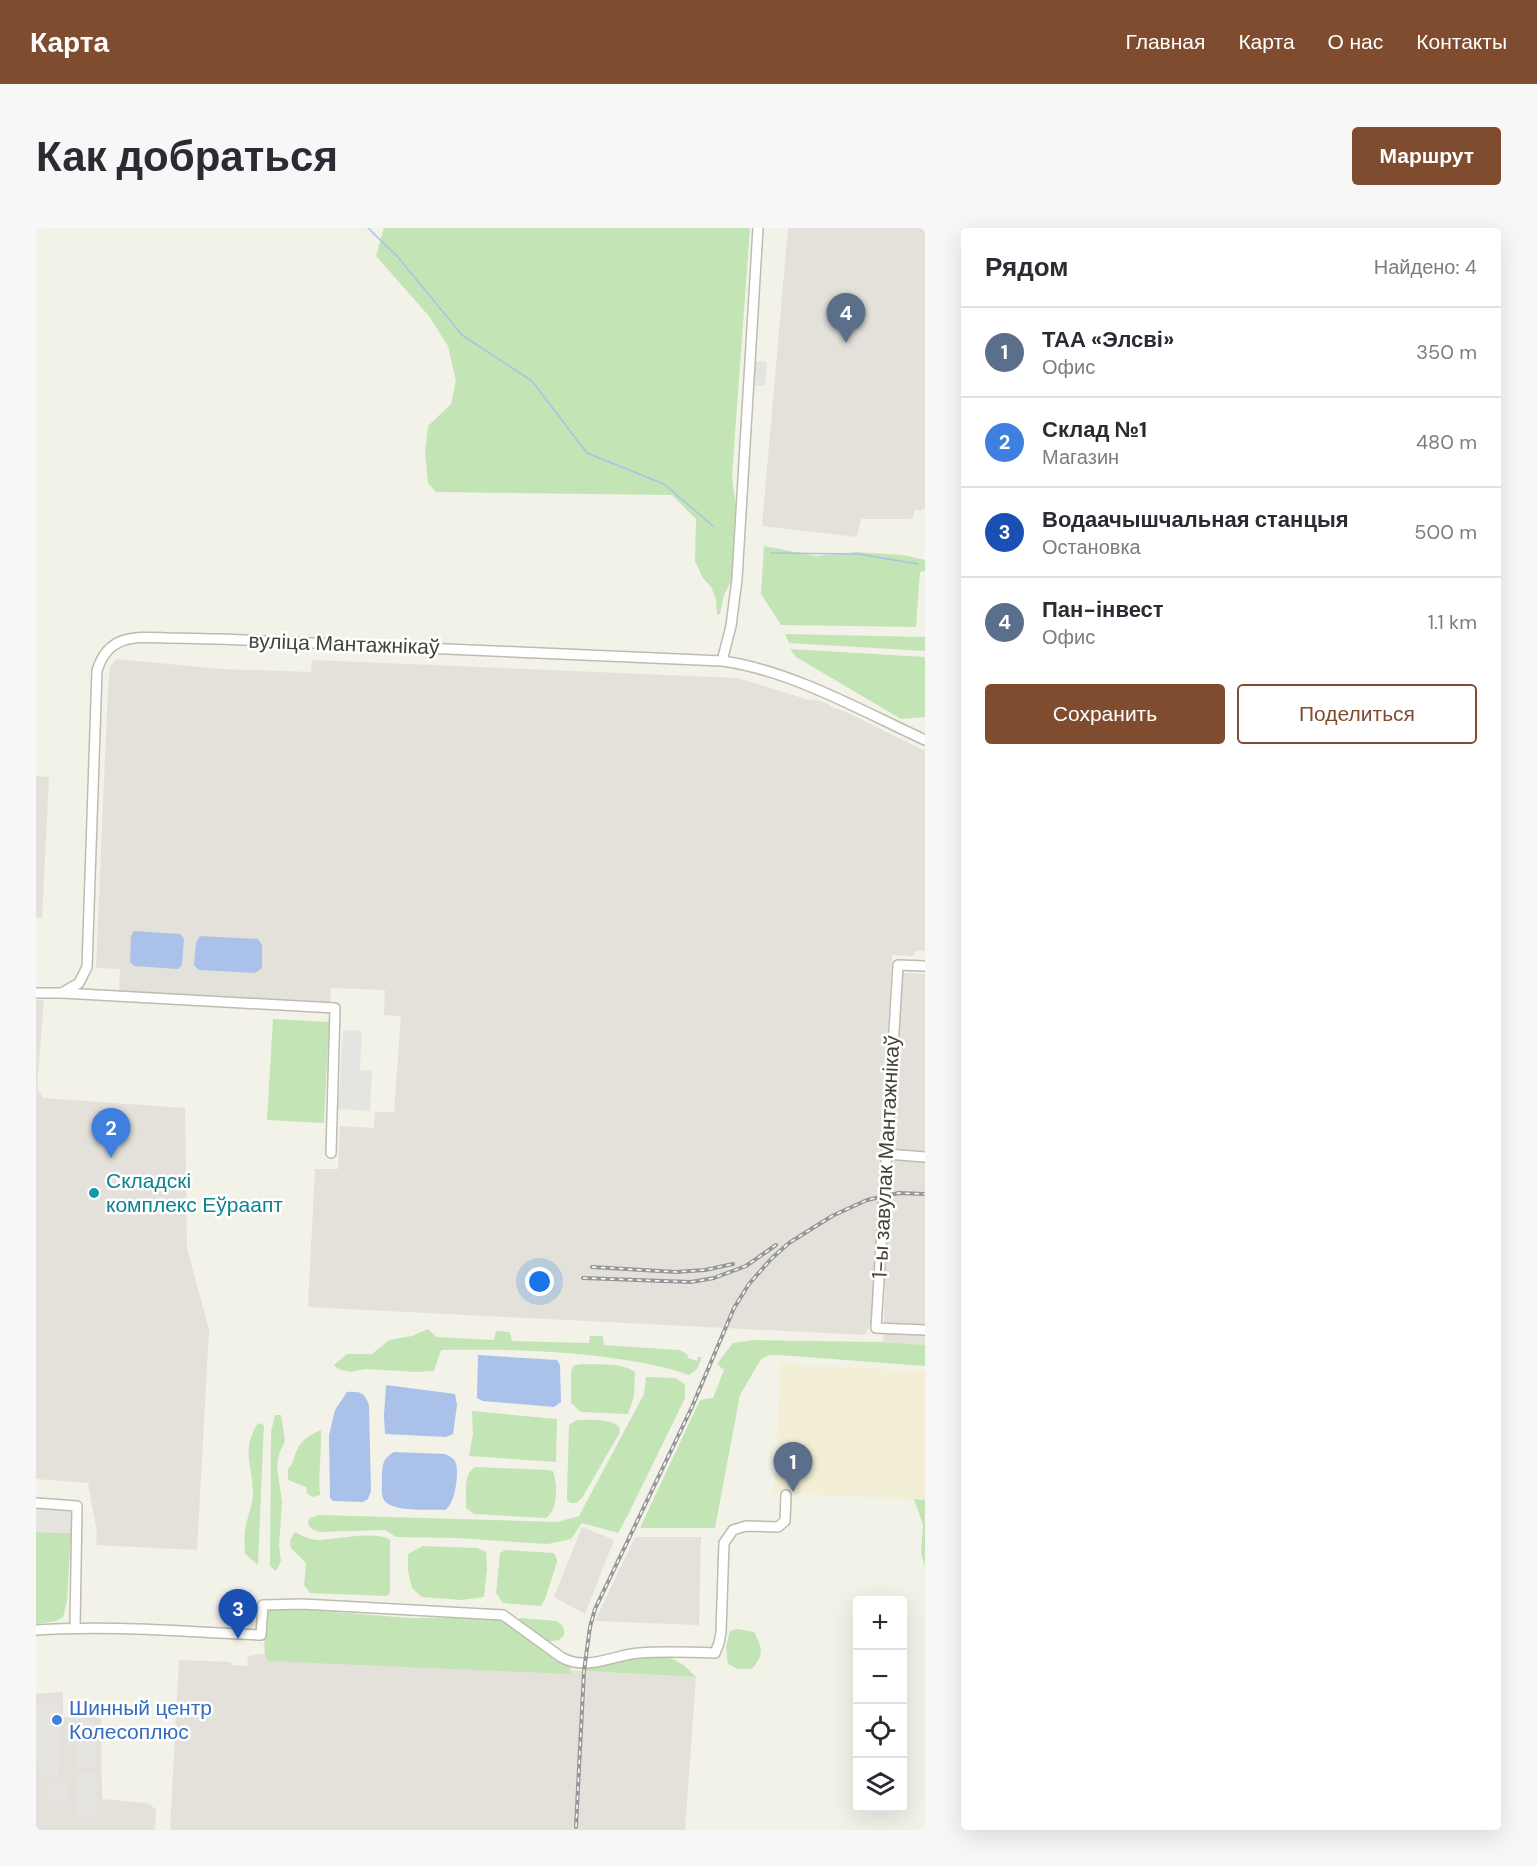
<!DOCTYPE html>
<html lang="ru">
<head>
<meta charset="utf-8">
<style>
  body { margin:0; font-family:"DM Sans",sans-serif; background:#f7f7f7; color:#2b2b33 }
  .controls { position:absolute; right:18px; bottom:18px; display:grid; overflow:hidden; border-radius:6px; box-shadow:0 6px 24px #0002 }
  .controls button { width:54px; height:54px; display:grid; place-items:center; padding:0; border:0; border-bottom:2px solid #e1e1e2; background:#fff; color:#2b2b33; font:30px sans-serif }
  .you { position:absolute; left:504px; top:1054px; width:21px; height:21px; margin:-15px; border:4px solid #fff; border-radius:50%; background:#1a73e8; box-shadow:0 0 0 9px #1a73e833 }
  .badge { display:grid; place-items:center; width:39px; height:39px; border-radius:50%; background:#804c2f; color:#fff; font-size:20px; font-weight:700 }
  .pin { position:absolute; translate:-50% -50px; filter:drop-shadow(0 2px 3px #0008) }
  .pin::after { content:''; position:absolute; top:32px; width:21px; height:18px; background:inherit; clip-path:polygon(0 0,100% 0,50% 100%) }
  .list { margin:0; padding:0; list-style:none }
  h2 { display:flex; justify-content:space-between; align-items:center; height:78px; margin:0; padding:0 24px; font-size:26px }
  h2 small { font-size:20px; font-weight:400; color:#7c7c81 }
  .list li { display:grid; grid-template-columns:39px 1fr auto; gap:18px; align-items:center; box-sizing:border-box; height:90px; padding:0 24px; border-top:2px solid #e1e1e2 }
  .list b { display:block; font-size:22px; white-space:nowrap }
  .list p { margin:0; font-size:20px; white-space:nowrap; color:#7c7c81 }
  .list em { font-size:20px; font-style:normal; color:#7c7c81 }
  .actions { display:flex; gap:12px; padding:18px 24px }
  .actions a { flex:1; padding:14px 0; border:2px solid #804c2f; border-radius:6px; text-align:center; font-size:21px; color:#804c2f }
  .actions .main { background:#804c2f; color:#fff }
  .icon { flex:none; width:33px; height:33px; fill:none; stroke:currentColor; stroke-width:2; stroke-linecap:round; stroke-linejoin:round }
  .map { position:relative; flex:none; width:889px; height:1602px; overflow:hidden; border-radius:6px }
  header { display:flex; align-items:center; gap:36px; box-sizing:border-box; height:84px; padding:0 30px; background:#804c2f; color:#fff }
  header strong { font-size:28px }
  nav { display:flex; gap:33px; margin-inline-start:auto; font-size:21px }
  .intro { display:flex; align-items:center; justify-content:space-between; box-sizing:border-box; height:144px; padding:0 36px }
  h1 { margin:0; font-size:42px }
  .button { padding:15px 27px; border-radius:6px; background:#804c2f; color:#fff; font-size:21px; font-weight:700 }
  main { display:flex; gap:36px; padding:0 36px }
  aside { flex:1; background:#fff; border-radius:6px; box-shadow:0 6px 24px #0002 }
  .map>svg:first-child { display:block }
</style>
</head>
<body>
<header>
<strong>Карта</strong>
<nav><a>Главная</a><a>Карта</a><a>О нас</a><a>Контакты</a></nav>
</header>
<div class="intro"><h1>Как добраться</h1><a class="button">Маршрут</a></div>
<main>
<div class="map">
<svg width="889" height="1602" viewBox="0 0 889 1602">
  <rect width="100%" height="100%" fill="#f3f2e9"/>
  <polygon fill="#f3eed6" points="745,1136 889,1143 889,1272 738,1265"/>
  <g fill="#e3e1da">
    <polygon points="752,0 889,0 889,281 886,281 886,283 878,282 878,288 874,291 825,291 821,309 726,298"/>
    <polygon points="81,431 184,441 275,444 276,432 702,450 776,473 777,471 793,476 793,478 810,484 889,523 889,723 881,722 877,728 856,727 836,1095 828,1107 272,1079 279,941 302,941 304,898 338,900 339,884 358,884 365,788 348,787 349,762 295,760 294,776 83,765 84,741 60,740 72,460 74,438"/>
    <polygon points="0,548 13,549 6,690 0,690"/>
    <polygon points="865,745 889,746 889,924 862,923 855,916"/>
    <polygon points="0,772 8,772 1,860 7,870 149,880 151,1020 173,1102 161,1322 60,1317 61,1304 52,1255 0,1251"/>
    <polygon points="853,932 889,934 889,1117 847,1114"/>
    <polygon points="546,1299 578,1312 549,1386 518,1369"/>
    <polygon points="599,1309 665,1309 663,1397 559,1393"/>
    <polygon points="225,1426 660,1449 649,1602 134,1602 143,1432 195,1434 195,1437 211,1438 212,1428"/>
    <polygon points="27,1464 27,1489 65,1489 66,1571 111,1575 120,1581 119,1602 0,1602 0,1466"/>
  </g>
  <g fill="#c3e4b5">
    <polygon points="348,0 714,0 696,248 700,279 697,349 688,367 684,386 681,386 680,371 675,359 667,350 659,333 660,291 636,267 400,264 392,255 389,224 392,198 415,176 420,153 412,118 393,88 340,28"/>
    <polygon points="728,318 780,328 820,324 867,327 889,332 889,343 884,344 880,399 745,397 725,366"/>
    <polygon points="749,406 889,409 889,423 753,415"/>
    <polygon points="754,421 889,429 889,489 865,491 760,429"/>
    <polygon points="237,791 293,794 288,895 231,892"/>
    <path d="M392,1101L400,1109L458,1112L460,1103L474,1104L476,1113L553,1115L554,1108H567L568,1117L643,1122L651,1126L652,1130L661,1133L662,1129H666L661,1141L653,1147C628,1138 603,1134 576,1130C519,1122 463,1121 405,1122L398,1143L380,1144L329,1141L314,1144L302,1141L298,1137L311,1126H336L353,1112L376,1108Z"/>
    <polygon points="717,1112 847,1114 889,1117 889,1138 743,1127 734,1127 725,1131 704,1167 679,1300 604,1300 664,1172 677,1170 688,1142 681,1136 697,1115"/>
    <path d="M545,1136C561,1137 585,1134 599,1144L598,1168L592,1186L545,1184L535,1175V1145L537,1138Z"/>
    <path d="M610,1149L639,1150L649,1156V1170L592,1287L582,1305L546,1295L535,1311L512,1316L419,1310L360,1309L349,1302L284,1304C276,1302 269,1298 274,1290L284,1287L521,1294L543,1288L608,1166Z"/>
    <polygon points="436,1183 521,1191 520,1234 433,1228 437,1206"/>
    <polygon points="239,1187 245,1187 249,1213 243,1226 241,1239 246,1274 243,1318 245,1333 240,1343 234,1338 235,1204"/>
    <path d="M541,1192C554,1192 576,1190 584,1200L583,1206L546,1270L540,1275H534L531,1272V1266L533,1197Z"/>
    <path d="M222,1195L228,1197L222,1337L209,1326C208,1315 208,1304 211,1293C212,1287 215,1280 216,1274C221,1242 202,1227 222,1195Z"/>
    <path d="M285,1202C286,1224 282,1245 284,1267L276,1269L271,1265L270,1259L252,1252V1241C259,1234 257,1228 262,1220C266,1211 276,1206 285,1202Z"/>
    <path d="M440,1239L513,1242L517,1243C522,1257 522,1282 510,1290L438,1286L430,1280C431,1268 426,1244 440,1239Z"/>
    <polygon points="878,1271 889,1272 889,1340 885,1324 887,1297"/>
    <polygon points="0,1304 35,1305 31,1373 27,1389 20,1393 0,1396"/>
    <path d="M259,1304C266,1308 274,1312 282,1312C298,1312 341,1302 354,1312V1365L351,1368L274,1365L268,1357L270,1335L255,1320L254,1312Z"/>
    <polygon points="387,1318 441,1320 450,1324 451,1340 448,1369 425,1372 386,1369 376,1360 372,1343 372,1326"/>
    <polygon points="469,1322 518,1325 521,1331 521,1334 509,1371 505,1378 467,1375 460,1365 464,1325"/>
    <polygon points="261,1381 374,1390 454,1390 468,1394 522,1434 535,1437 534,1446 232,1433 229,1427 227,1387 231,1382"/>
    <path d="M485,1390L520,1393C527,1396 528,1400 528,1407L523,1412L511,1414L482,1392Z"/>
    <path d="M702,1401L718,1404C727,1421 728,1426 716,1441H702L692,1436L690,1419L694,1403Z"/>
    <path d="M623,1428C642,1431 646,1435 660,1449L548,1443L549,1438L579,1436L604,1429Z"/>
  </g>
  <g fill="#e5e4e0">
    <polygon points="720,133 731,134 729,158 718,157"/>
    <polygon points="307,802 326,803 324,842 336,843 334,883 302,881"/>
    <polygon points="0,1280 33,1281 36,1285 35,1305 0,1304"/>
    <polygon points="0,1476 23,1476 22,1549 4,1548 4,1538 0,1537"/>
    <rect x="41" y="1494" width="18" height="46"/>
    <polygon points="41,1544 60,1544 61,1587 41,1588"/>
    <polygon points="13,1554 32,1555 33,1574 12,1573"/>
  </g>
  <g fill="#aac1ea">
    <polygon points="98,703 144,706 148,711 146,737 142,741 98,738 94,734 95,708"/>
    <polygon points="164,708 222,711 226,717 226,740 219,745 163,742 158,737 160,714"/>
    <polygon points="442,1127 521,1132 524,1137 525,1174 518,1179 447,1173 441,1170"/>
    <polygon points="350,1157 419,1166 421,1177 417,1206 410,1209 349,1206 348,1188"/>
    <path d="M311,1164C324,1163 329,1164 333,1178L335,1263L332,1271L327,1274L297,1273L294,1270L293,1207L299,1182Z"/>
    <path d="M358,1224L409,1226C413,1228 419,1230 420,1236C423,1246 419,1277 409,1282C395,1281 352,1285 347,1270C345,1265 346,1257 346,1252C346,1238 346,1231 358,1224Z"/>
  </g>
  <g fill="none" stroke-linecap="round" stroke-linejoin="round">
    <g stroke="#aac1ea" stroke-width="1.5">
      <polyline points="332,0 361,28 426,107 496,153 551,225 628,256 677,298"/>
      <polyline points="735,325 822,326 882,336"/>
    </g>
    <defs>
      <g id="minor">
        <polyline points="686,433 695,398 701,351 722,0"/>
        <polyline points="889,738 862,737 840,1100 889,1102"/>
        <polyline points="0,765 26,765 299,780 295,925"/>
        <path d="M26,765L43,755L51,739L61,443C72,405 101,409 133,410C150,410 167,411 184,411L686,433C754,442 826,483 889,512"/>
        <polyline points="851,926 889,929"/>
        <polyline points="0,1275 41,1278 39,1399"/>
        <path d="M0,1402C75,1397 150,1404 225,1407L227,1377L266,1376L467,1387L525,1429C550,1444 577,1427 603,1425C628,1423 654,1424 679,1425L683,1415L685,1404L688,1315L697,1302L710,1298L742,1299L749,1293L750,1267"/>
      </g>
    </defs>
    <use href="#minor" stroke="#bebcac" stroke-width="12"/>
    <use href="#minor" stroke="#fff" stroke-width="9"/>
    <defs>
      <g id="rail">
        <polyline points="556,1039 640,1044 669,1042 697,1036"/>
        <polyline points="547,1050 655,1054 678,1050 710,1038 740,1017"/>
        <polyline points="540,1599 548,1443 554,1399 559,1381 656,1179 698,1080 713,1056 735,1031 753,1015 796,988 831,972 863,965 889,966"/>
      </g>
    </defs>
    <use href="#rail" stroke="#979797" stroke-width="4"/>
    <use href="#rail" stroke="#fff" stroke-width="1.5" stroke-dasharray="4.5" stroke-linecap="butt"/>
  </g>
  <circle fill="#0f9aa8" stroke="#fff" stroke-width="2" cx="58" cy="965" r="6"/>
  <circle fill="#3f7fe0" stroke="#fff" stroke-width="2" cx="21" cy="1492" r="6"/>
  <g text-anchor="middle" stroke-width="5" stroke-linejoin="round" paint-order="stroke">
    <g font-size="21" fill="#464438" stroke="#fff">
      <text transform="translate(308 416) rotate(2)" y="7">вуліца Мантажнікаў</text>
      <text transform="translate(850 929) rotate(-87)" y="7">1-ы завулак Мантажнікаў</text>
    </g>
    <g font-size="21" fill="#0d838f" stroke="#fff" text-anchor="start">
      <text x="70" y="960">Складскі<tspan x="70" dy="24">комплекс Еўраапт</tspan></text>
    </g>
    <g font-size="21" fill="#366cbe" stroke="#fff" text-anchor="start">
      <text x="33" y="1487">Шинный центр<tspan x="33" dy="24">Колесоплюс</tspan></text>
    </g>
  </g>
</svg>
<div class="controls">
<button>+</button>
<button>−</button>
<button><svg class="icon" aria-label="locate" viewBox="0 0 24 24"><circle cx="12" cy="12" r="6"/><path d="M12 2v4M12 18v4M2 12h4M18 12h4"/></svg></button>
<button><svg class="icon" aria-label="layers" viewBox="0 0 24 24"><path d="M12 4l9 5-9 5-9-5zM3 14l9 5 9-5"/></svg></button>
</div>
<div class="you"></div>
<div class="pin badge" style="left:757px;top:1264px;background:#5c6f8a">1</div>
<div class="pin badge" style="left:75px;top:930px;background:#3f7fe0">2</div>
<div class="pin badge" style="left:202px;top:1411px;background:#1a4fb4">3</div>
<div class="pin badge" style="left:810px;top:115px;background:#5c6f8a">4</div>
</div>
<aside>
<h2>Рядом<small>Найдено: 4</small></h2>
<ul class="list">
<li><span class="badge" style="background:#5c6f8a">1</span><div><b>ТАА «Элсві»</b><p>Офис</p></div><em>350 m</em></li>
<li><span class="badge" style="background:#3f7fe0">2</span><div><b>Склад №1</b><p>Магазин</p></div><em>480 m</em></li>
<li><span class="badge" style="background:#1a4fb4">3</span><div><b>Водаачышчальная станцыя</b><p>Остановка</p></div><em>500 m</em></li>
<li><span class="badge" style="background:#5c6f8a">4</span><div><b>Пан-інвест</b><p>Офис</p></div><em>1.1 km</em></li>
</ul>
<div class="actions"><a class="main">Сохранить</a><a>Поделиться</a></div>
</aside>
</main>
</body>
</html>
